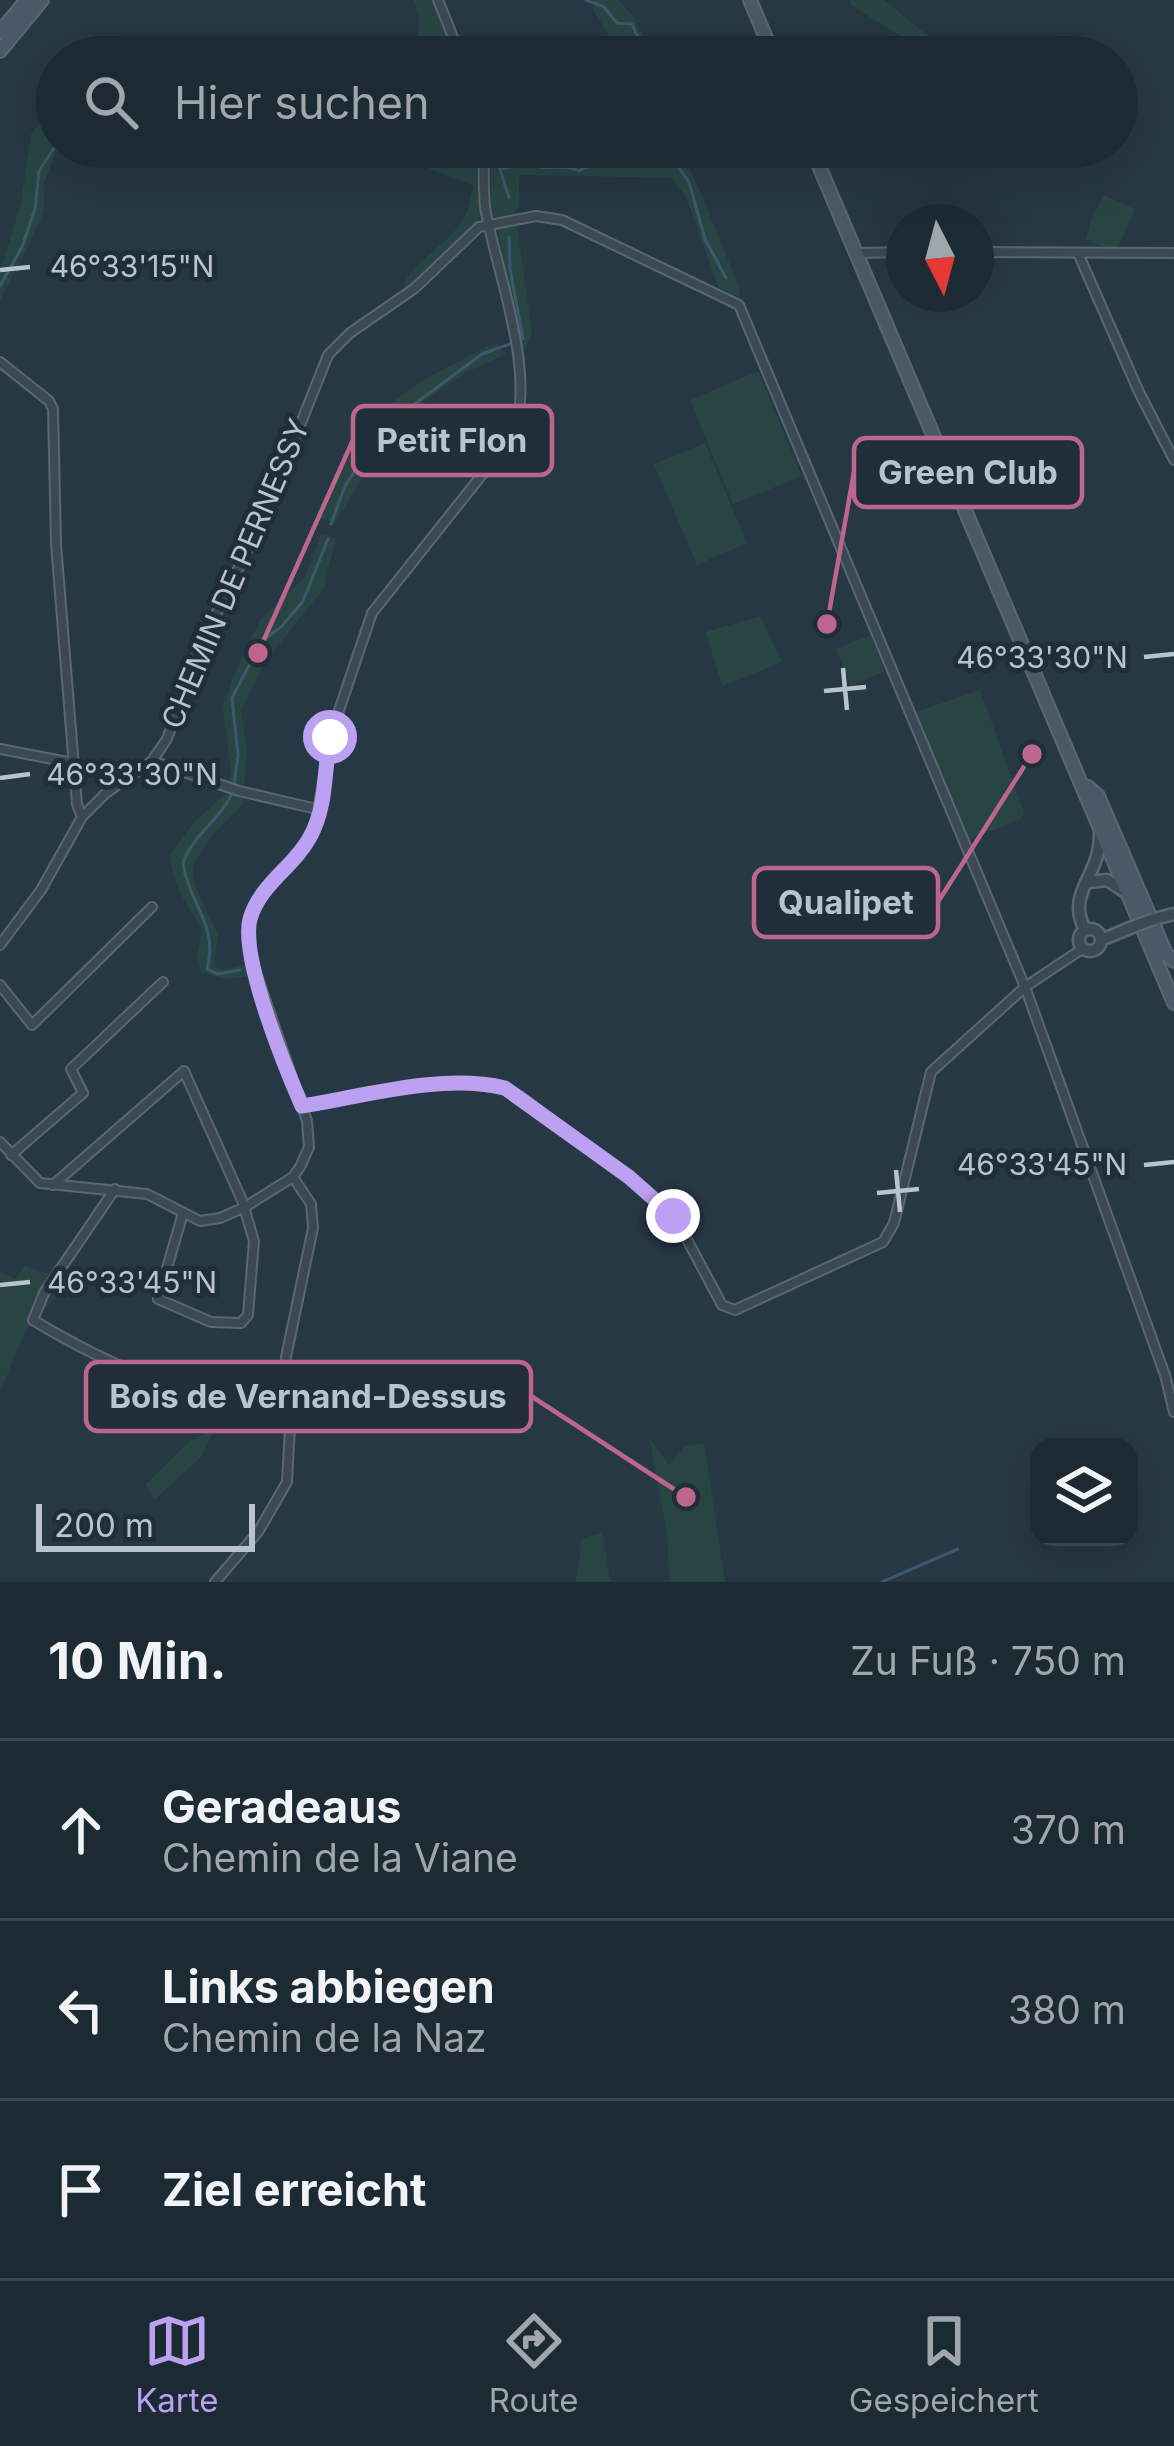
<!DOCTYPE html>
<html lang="de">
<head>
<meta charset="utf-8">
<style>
  body { margin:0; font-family:Inter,sans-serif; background:#29363f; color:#f1f3f6 }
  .controls { position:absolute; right:36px; bottom:36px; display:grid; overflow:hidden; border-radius:24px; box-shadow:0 12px 48px #0002 }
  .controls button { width:108px; height:108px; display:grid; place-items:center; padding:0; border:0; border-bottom:3px solid #3a464e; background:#1c2a33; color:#f1f3f6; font:60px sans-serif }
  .compass { position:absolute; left:886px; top:204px; width:108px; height:108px; border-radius:50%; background:#1c2a33; box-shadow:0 12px 48px #0002; rotate:174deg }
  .scale { position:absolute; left:36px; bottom:30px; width:219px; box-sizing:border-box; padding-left:12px; border:6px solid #b8c4cd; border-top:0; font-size:33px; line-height:42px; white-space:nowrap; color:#b8c4cd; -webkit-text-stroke:9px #1f2e39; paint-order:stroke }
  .stop { position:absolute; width:36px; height:36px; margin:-27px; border:9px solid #bca0f2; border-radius:50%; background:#fff }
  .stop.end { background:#bca0f2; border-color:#fff; box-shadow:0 3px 12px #0008 }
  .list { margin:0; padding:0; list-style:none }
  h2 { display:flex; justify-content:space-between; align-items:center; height:156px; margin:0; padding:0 48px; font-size:51px }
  h2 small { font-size:39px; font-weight:400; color:#a0a7ac }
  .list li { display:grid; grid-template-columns:78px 1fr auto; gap:36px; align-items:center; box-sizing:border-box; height:180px; padding:0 48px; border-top:3px solid #3a464e }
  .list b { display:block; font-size:45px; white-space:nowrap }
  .list p { margin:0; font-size:39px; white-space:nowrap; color:#a0a7ac }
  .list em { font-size:39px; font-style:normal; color:#a0a7ac }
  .icon { flex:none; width:66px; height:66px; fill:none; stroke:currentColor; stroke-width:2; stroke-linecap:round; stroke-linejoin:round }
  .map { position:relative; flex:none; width:1174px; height:1582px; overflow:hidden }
  .search { position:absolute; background:#1c2a33; box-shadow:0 12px 48px #0002; left:36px; right:36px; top:36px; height:132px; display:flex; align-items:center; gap:30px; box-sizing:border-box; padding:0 42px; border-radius:66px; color:#a0a7ac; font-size:45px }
  .sheet { height:696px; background:#1c2a33 }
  nav { display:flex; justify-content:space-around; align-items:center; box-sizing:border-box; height:168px; border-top:3px solid #3a464e; background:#1c2a33; font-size:33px; color:#a0a7ac }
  nav a { display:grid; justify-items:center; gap:6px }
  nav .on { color:#bca0f2 }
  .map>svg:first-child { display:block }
</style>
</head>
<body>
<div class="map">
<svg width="1174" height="1582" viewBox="0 0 1174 1582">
  <rect width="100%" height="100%" fill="#263844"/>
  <g fill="#284544">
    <polygon points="414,0 432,0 455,57 417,57 419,16"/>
    <polygon points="593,0 618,0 632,15 654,57 623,57 593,10"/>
    <polygon points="849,0 884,0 954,57 933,57 851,5"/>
    <polygon points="57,100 58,147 43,186 45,204 40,221 0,301 0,272 21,203 31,134"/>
    <path d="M418,147H476L482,211L478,222L408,289L403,287C410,262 455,241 466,214C470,206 470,196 474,186L417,164Z"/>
    <polygon points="658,147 678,147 698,186 740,289 739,297 719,288 685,195 671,178 519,175 519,204 514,215 494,218 490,212 491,164 503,165 510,152 657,160"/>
    <polygon points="1104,195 1135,209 1116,251 1086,240 1091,219"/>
    <polygon points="511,221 517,225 532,333 526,348 517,346 497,223"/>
    <path d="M494,343L506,354L463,374L396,422L335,523L319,518C333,490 346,459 363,434C393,390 449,367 494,343Z"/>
    <polygon points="758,371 802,476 733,504 690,400"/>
    <polygon points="705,443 747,543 697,565 654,464"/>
    <path d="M321,534L336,538L324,588L265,662L241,710L247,750L243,804L216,831L193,864L194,884L218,935L214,964L221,970L248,964L253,976L226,979L201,972L197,954L202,930C184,897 175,893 170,855L195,821L225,794L231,772L223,708L232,680L260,620L305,577Z"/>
    <polygon points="760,616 782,662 722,686 706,632"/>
    <polygon points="870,635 885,671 851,686 836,649"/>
    <polygon points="980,690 1024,813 1021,819 966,841 913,713"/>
    <polygon points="82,1228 90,1234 51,1289 59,1294 25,1331 0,1392 0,1271 15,1279 25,1266 49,1274"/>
    <polygon points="215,1429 201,1457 154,1500 146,1484 190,1441"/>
    <polygon points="649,1438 669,1465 685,1446 704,1443 725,1582 670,1582 666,1528"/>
    <polygon points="602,1533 611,1582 576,1582 582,1538"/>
  </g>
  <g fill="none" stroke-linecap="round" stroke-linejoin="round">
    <g stroke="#3c586d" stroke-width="3">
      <polyline points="586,0 604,7 617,23 632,24 638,38 631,47 639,57"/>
      <polyline points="671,157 689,182 705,239 726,278"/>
      <path d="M509,198L500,169L529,163C544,173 562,162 579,171C589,164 604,166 617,160L623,166C639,158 654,172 671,157L666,147"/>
      <polyline points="509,237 510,269 523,339"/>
      <polyline points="0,286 22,247 35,209 39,171 56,145 57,136"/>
      <polyline points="331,524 345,486 385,426 482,354 510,344"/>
      <polyline points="234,785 238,755 232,698 262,641 282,626 303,601 328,539"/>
      <path d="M233,792C221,819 193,834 183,863C189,905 219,924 207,969L217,974L240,970"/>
      <polyline points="882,1582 958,1549"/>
    </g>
    <defs>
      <g id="minor">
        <polyline points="438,0 461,57"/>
        <polyline points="976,252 1174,253"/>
        <polyline points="858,253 904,252"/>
        <polyline points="1078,253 1139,392 1174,460"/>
        <polyline points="0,362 49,401 53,409 56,544 77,804 82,817"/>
        <polyline points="0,749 73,763"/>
        <polyline points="152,761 239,791 321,810"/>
        <polyline points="0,945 41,890 82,817 106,793 152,761 167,739 200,647 263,518 328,355 350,333 415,288 479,227 536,216 562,220 739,305 1025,987 1165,1375 1174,1412"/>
        <polyline points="0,985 32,1025 152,907"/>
        <path d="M302,1106C364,1096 463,1068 520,1096L664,1206L676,1219L722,1305L735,1310L883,1242L894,1223L931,1072L1025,987L1082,949"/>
        <path d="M0,1142L40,1183L147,1194L200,1221L220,1218L245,1207L293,1177L300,1167L309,1147L307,1121L251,958L250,919L262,893L302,850L316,824L330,737L372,613L512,437C538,378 498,276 486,213C482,192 485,169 483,147"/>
        <polyline points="11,1155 83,1093 71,1069 163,982"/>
        <polyline points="53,1185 184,1071 245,1207"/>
        <path d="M115,1189L44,1293L33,1320C104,1363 203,1409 287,1405"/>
        <polyline points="183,1213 158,1299 211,1322 241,1323 248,1315 254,1241 244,1207"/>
        <polyline points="215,1582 258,1532 287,1482 290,1426 286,1357 313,1228 311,1204 293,1177"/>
      </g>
      <g id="tertiary">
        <polyline points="1089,882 1107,880 1124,891"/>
        <polyline points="1154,919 1174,914"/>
        <circle cx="1090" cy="940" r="11"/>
        <path d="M1085,930C1065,891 1101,878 1100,832"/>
        <polyline points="1101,940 1130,928"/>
      </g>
      <g id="secondary">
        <polyline points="750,0 774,57"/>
        <polyline points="0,32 27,0"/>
        <polyline points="0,51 42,0"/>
        <polyline points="811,147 1174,1003"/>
        <polyline points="1088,787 1098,796 1166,954 1174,961"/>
      </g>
    </defs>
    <use href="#minor" stroke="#596771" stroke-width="12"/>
    <use href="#tertiary" stroke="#596771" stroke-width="15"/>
    <use href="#secondary" stroke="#596771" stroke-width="16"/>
    <use href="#minor" stroke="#3b4954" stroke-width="8"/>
    <use href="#tertiary" stroke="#3b4954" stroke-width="10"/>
    <use href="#secondary" stroke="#495967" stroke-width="12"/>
    <defs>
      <polyline id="tertiary-bridge" points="1130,928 1154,919"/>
    </defs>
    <use href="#tertiary-bridge" stroke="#596771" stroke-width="15" stroke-linecap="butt"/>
    <use href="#tertiary-bridge" stroke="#3b4954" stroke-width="10"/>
  </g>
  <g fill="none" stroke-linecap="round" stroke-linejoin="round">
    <path stroke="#bca0f2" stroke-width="15" d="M330,737C324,771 327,806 310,837C294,867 260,884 250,919C240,957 285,1067 302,1106C365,1096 442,1073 505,1088L629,1177L673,1216"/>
  </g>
  <path fill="none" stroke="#b8c4cd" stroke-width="4.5" d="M0,270L30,267M1144,657L1174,654M843,668L847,710M824,691L866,687M0,778L30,774M1144,1165L1174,1162M896,1170L900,1212M877,1193L919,1189M0,1285L30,1282"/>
  <g text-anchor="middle" stroke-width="10" stroke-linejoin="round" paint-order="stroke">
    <g font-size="30" fill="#b8c4cd" stroke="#1f2e39">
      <text transform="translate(236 574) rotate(-67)" y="10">CHEMIN DE PERNESSY</text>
    </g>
  </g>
  <g font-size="30" text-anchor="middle" fill="#b8c4cd" stroke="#1f2e39" stroke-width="10" stroke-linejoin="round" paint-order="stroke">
    <text x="132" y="277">46°33'15"N</text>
    <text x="1042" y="668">46°33'30"N</text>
    <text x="132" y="785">46°33'30"N</text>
    <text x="1042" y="1175">46°33'45"N</text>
    <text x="132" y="1293">46°33'45"N</text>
  </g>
  <path fill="none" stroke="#be658e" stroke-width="4.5" d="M258 653L353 440M827 624L854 472M1032 754L938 902M686 1497L531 1396"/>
  <g fill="#be658e" stroke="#1f2e39" stroke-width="4.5">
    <circle cx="258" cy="653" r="12"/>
    <circle cx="827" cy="624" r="12"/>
    <circle cx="1032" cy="754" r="12"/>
    <circle cx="686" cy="1497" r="12"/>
  </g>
  <g fill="#1f2e39" stroke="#be658e" stroke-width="4.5">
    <rect x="353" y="406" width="199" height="69" rx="12"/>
    <rect x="854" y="438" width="228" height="69" rx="12"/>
    <rect x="754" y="868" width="184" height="69" rx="12"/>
    <rect x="86" y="1362" width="445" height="69" rx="12"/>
  </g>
  <g font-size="33" text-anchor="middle" font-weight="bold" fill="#b8c4cd">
    <text x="452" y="452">Petit Flon</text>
    <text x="968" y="484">Green Club</text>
    <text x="846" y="914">Qualipet</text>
    <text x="308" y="1408">Bois de Vernand-Dessus</text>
  </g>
</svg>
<div class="controls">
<button><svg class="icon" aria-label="layers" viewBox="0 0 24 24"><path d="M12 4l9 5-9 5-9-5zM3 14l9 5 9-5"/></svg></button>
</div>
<svg class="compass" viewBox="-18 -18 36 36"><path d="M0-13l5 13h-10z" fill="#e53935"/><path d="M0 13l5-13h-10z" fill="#a0a7ac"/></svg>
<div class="scale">200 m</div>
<div class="stop" style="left:330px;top:737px"></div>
<div class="stop end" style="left:673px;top:1216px"></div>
<div class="search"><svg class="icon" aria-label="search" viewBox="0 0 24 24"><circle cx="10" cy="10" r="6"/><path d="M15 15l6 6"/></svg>Hier suchen</div>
</div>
<section class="sheet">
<h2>10 Min.<small>Zu Fuß · 750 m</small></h2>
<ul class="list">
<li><svg class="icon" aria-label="ahead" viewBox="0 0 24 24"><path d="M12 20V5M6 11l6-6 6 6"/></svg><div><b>Geradeaus</b><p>Chemin de la Viane</p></div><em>370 m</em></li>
<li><svg class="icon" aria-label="left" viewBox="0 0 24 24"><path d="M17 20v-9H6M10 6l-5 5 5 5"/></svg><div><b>Links abbiegen</b><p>Chemin de la Naz</p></div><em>380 m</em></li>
<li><svg class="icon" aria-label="arrive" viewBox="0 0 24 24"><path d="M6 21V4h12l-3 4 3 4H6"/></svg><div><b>Ziel erreicht</b></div></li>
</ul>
</section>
<nav>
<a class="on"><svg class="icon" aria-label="map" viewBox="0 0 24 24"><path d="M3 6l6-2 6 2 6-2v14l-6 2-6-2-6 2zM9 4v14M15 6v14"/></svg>Karte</a>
<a><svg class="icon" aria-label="directions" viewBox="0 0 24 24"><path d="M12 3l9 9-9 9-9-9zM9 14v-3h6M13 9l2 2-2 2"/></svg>Route</a>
<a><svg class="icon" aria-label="saved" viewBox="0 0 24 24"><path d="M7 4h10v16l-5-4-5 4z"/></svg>Gespeichert</a>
</nav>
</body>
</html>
